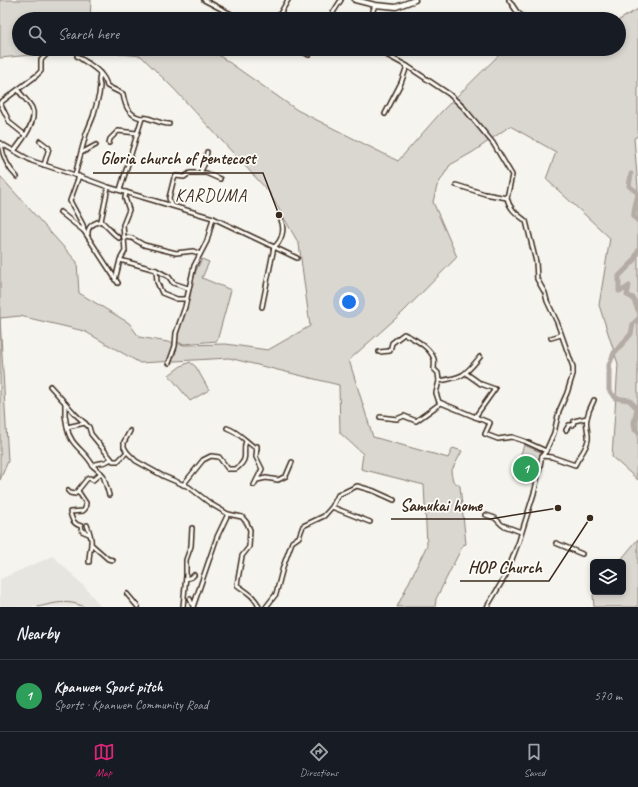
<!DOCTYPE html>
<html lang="en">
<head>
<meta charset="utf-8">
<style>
  body { margin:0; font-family:Caveat,sans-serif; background:#242831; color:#f1f3f6 }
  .controls { position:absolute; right:12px; bottom:12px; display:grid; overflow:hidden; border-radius:6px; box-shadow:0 2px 6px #0003 }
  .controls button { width:36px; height:36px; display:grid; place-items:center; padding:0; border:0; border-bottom:1px solid #363941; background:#171b24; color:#f1f3f6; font:20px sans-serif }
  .you { position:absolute; left:349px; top:302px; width:14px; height:14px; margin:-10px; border:3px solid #fff; border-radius:50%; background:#1a73e8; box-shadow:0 0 0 6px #1a73e833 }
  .badge { display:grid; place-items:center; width:26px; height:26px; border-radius:50%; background:#db2777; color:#fff; font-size:13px; font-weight:700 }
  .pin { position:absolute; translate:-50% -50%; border:2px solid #fff; box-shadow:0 1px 4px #0006 }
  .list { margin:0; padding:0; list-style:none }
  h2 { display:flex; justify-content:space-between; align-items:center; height:52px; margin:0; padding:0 16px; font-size:17px }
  h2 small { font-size:13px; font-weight:400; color:#9ea1a6 }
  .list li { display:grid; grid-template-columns:26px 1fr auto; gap:12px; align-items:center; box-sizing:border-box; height:72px; padding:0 16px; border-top:1px solid #363941 }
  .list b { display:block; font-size:15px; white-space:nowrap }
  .list p { margin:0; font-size:13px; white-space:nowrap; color:#9ea1a6 }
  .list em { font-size:13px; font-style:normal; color:#9ea1a6 }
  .icon { flex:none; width:22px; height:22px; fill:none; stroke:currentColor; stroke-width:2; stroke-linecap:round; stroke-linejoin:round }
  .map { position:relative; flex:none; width:638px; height:607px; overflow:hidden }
  .search { position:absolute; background:#171b24; box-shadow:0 2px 6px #0003; left:12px; right:12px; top:12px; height:44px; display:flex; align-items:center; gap:10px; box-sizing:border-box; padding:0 14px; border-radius:22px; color:#9ea1a6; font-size:15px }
  .sheet { height:124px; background:#171b24 }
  nav { display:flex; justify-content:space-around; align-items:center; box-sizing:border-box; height:56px; border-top:1px solid #363941; background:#171b24; font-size:11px; color:#9ea1a6 }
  nav a { display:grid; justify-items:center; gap:2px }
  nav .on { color:#db2777 }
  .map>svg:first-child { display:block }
</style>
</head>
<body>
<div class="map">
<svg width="638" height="607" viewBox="0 0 638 607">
  <rect width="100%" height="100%" fill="#f5f4ee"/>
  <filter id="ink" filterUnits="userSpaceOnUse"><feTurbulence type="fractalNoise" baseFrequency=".025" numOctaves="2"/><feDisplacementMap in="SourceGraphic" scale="8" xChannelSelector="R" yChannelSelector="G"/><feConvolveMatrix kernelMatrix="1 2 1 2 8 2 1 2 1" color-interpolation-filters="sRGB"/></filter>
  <g filter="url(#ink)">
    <polygon fill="#e7e5df" points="53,556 85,587 101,607 0,607 0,579"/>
    <g fill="#dad6d0" stroke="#8a8077">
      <polygon points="0,0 91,0 90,19 19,19 19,49 210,49 297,110 398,161 443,110 505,49 619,49 619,20 638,9 638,136 634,138 638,188 638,480 612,457 618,364 599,305 610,238 546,179 556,152 510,126 473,152 450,165 437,186 433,202 457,257 403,312 349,360 373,437 448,458 453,448 462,451 451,472 453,481 460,486 466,544 463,545 436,599 435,607 397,607 427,545 424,485 361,469 363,454 340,433 339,385 229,358 140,363 84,331 20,316 0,318 8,461 0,480 0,176 77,262 79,293 129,323 139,337 185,345 226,344 268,350 310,326 299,244 269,192 175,90 141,56 82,50 0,58"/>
      <polygon points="202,259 209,262 202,278 231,290 217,341 184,344 176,342 190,290 193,276"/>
      <polygon points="190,362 196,367 209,390 190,401 169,375 181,366"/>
      <polygon points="524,445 541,452 532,483 513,477"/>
      <polygon points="638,539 638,607 594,607 593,595 595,592 623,592 623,562 619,562"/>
    </g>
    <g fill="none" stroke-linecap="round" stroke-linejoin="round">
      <path stroke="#84786e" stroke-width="1" d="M38,607C54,603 69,599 84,607"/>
      <g stroke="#b4aca4" stroke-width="5">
        <path d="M631,174L629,186L638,193C637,201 633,209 634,217L638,221"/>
        <polyline points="638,251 633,262 619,276 619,291 623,290 629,286 627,295 633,298 638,310"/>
        <polyline points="638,319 633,324 631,334 614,353 609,365 609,390 615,398 629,400 637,408 634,423 635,430 638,432"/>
        <polyline points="638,468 638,475"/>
      </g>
      <defs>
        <g id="street">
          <polyline points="204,0 229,13"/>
          <polyline points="509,0 517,12 526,19"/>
          <polyline points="226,19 229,13 240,19"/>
          <polyline points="277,19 288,0"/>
          <polyline points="329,19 341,0"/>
          <polyline points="370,19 375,5"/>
          <polyline points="297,49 309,55 313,49"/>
          <polyline points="377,49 381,52 407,66 401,83 385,114"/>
          <path d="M77,56C88,64 104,71 107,86L123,94C125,105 128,115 141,118C143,118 145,117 147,118C155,120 161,124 169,124"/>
          <path d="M407,66L449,94L463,107L493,143L512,175L507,198C510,210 517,214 526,221L536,262L537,279L545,293L547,301L557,322L573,367V374L567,393L559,411L554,433L546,451L542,456L535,490L519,541L506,575L487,607"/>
          <polyline points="0,103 36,76 41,71 41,60 46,55"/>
          <polyline points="0,103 10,123 25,135"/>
          <polyline points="40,141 49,148 44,165"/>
          <polyline points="0,143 32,161 75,175 108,187 213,218 297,258"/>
          <polyline points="109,143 110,139 118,131 137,133"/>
          <path d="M1,144C3,157 8,168 17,177"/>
          <path d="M14,151C21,142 38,121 32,108C29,102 22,96 18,90"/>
          <polyline points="81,153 96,145"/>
          <polyline points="200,173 206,173 220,179"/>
          <polyline points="75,175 86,134 93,117 99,95 100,86 99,81 100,73"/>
          <polyline points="79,176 70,201 83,225 84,231 118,283"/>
          <polyline points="456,185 485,194 507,198"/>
          <path d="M108,187L101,221C108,227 112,233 119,238"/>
          <polyline points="120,190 142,118"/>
          <polyline points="171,205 169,198 174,178 176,176 184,177 190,173 200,173 205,163 207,152"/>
          <polyline points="60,212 84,231"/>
          <path d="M88,234C87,226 94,223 101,221"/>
          <polyline points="124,237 132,238 144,245 176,253 193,251 200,254"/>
          <polyline points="120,260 156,270 169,277 173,283 188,288"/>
          <polyline points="156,270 157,282 162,293 177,299 187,299"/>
          <polyline points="115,280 120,260 125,251 123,225 129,210 125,198 126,192"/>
          <path d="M262,307L274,247C282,241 285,229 281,220"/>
          <polyline points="551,338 561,335"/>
          <path d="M379,352L390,351L392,343L404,334C415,339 430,347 434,359C435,362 434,366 434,369L438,373L439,381"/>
          <path d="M480,357C464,376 464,377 439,381L436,393L439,402L490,423L485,434L498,439L512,437L524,441L546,451"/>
          <polyline points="169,363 175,346 176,333 185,307 194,266 207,241 213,218"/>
          <polyline points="467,374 481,384 495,389 475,417"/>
          <polyline points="50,386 76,415 89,427 91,434 113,461 118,461 127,452"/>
          <polyline points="65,403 65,415 67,427 85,423"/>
          <polyline points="380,417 397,419 404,416 416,421 441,403"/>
          <path d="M67,427C70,446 85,450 93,466"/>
          <path d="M227,428C239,432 246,442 257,449"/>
          <polyline points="566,430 569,425 573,425 574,421 587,418 589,411 594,400"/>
          <polyline points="130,431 124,442 124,447 127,452 136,461 163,476 189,487 211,504 228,514 217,537 193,607"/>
          <path d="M542,456L552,457L575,465C579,456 586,450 588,440C589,432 585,425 587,418"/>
          <polyline points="257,480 266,478 278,480 286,476 292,462"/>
          <path d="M183,485L203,460L211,456L219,457L228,469H236C251,457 241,453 246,441"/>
          <polyline points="254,485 262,469 256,457 257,446"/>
          <polyline points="68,491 70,493 75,494 87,479 90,478 93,480 101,473"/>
          <path d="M78,491L86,503L85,509L83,511L70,512C72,519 73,524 81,526L82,531L89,534"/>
          <path d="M109,495L103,475L93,466L95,464C101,462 105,464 111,459"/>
          <polyline points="332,507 370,522"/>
          <path d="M228,514L242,517L247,523L250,530L249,547L242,556L237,585C246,592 255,596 259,607"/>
          <polyline points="486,515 495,518 502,525 521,532"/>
          <path d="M87,525C89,530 92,539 91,545C90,551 89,556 89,562"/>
          <polyline points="556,543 582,554"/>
          <polyline points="91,544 108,559 113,560"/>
          <polyline points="186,579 192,577 194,575"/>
          <polyline points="127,594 138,607"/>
          <polyline points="190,599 193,606"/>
          <polyline points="183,607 186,576 186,560 191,546 192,528"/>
          <polyline points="266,607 276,594 283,567 292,542 299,537 303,526 324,516 332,507 338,495 357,486 374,491 394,500"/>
        </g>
        <polyline id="secondary" points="355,0 375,5 396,7 415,0"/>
      </defs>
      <use href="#street" stroke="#3b2a1e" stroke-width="6"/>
      <use href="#secondary" stroke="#3b2a1e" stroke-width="7"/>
      <use href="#street" stroke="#fdfcf7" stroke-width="3"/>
      <use href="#secondary" stroke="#fdfcf7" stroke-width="4"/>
    </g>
  </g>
  <g text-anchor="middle" stroke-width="3.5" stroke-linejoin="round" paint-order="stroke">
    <g font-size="17" letter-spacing="1" fill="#3b2a1e" stroke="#fdfcf7">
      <text x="211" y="201">KARDUMA</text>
    </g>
  </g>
  <path fill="none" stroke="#3b2a1e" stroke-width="1.5" d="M279 215L263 173H93M558 508L490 519H391M590 518L549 581H460"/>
  <g fill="#3b2a1e" stroke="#fdfcf7" stroke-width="1.5">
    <circle cx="279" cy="215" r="4"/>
    <circle cx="558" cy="508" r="4"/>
    <circle cx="590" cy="518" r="4"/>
  </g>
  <g font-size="17" text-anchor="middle" font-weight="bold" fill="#3b2a1e" stroke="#fdfcf7" stroke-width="3.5" stroke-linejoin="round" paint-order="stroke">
    <text x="178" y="164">Gloria church of pentecost</text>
    <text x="441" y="511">Samukai home</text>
    <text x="505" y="573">HOP Church</text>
  </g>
</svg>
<div class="controls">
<button><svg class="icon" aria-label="layers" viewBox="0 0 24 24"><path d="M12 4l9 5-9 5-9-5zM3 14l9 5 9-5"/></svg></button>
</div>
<div class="you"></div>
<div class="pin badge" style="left:526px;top:469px;background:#2e9e5b">1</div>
<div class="search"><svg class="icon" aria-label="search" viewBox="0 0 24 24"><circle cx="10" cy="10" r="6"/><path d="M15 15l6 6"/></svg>Search here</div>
</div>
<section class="sheet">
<h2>Nearby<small></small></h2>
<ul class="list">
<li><span class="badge" style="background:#2e9e5b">1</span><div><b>Kpanwen Sport pitch</b><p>Sports · Kpanwen Community Road</p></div><em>570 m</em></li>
</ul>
</section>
<nav>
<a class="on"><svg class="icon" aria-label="map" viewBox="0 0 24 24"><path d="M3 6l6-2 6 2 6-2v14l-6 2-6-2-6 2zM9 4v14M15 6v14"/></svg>Map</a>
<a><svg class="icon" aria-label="directions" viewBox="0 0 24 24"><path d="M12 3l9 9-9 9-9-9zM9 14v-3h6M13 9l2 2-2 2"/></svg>Directions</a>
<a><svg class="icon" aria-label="saved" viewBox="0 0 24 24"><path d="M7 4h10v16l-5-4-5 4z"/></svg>Saved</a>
</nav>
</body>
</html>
